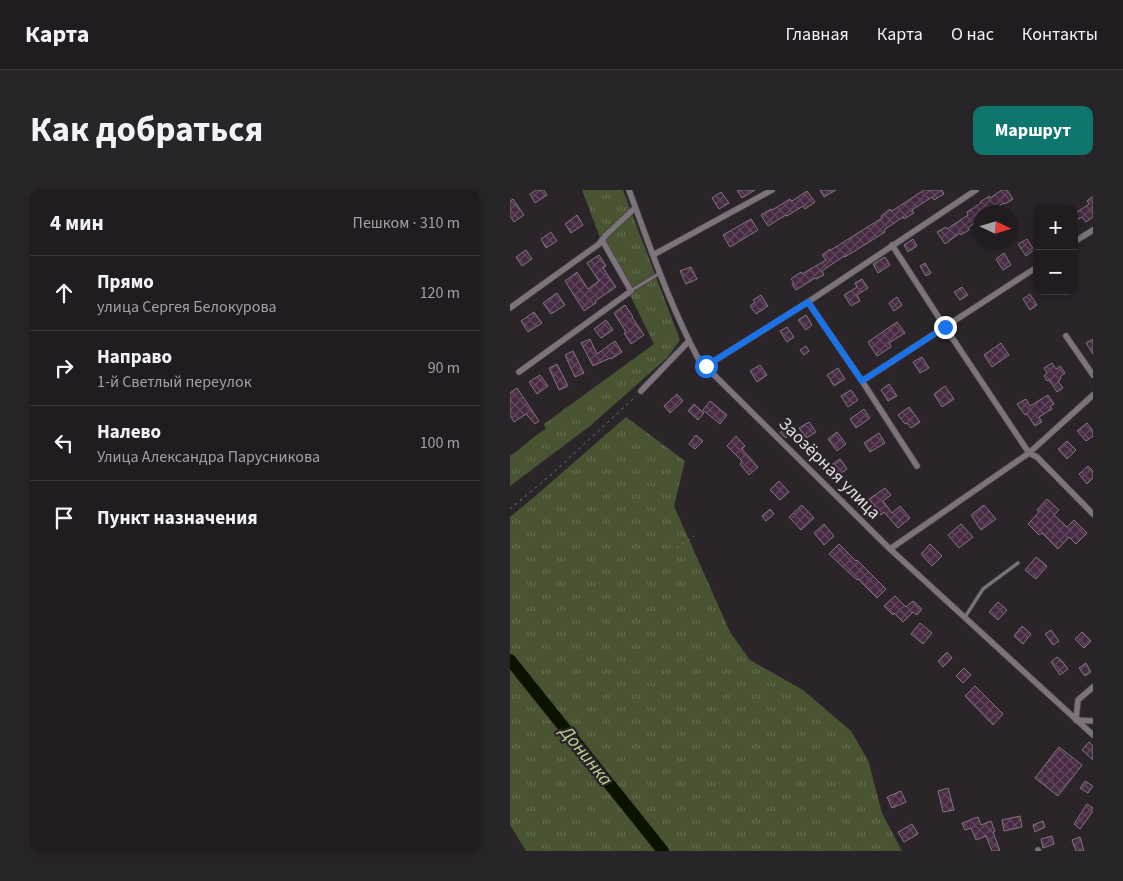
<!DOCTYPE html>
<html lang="ru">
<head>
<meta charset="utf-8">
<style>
  body { margin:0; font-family:"Source Sans 3",sans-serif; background:#282529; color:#f1f3f6 }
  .controls { position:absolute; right:15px; top:15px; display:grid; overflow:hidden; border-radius:10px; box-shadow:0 2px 12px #0003 }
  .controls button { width:45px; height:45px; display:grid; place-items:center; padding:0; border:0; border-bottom:1px solid #3d3a3e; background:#201c20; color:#f1f3f6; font:25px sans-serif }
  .compass { position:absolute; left:463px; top:15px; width:45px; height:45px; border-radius:50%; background:#201c20; box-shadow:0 2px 12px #0003; rotate:94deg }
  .stop { position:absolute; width:15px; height:15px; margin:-11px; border:4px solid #1a73e8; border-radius:50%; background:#fff }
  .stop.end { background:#1a73e8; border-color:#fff; box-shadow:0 1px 5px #0008 }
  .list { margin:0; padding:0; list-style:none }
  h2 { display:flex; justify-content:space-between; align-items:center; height:65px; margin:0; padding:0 20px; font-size:21px }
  h2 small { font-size:16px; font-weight:400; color:#a2a1a5 }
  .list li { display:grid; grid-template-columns:32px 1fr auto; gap:15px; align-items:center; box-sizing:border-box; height:75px; padding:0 20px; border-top:1px solid #3d3a3e }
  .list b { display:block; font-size:19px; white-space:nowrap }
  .list p { margin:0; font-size:16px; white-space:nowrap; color:#a2a1a5 }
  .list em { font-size:16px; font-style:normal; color:#a2a1a5 }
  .icon { flex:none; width:28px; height:28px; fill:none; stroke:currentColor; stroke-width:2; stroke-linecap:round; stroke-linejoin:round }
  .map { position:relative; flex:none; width:583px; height:661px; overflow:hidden; border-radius:10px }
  header { display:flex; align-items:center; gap:30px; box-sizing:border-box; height:70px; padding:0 25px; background:#201c20; border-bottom:1px solid #3d3a3e }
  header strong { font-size:24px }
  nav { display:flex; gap:28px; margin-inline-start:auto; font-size:18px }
  .intro { display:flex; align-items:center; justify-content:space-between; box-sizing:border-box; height:120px; padding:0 30px }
  h1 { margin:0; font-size:35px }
  .button { padding:12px 22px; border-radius:10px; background:#0f766e; color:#fff; font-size:18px; font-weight:700 }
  main { display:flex; gap:30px; padding:0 30px }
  aside { flex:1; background:#201c20; border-radius:10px; box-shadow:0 2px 12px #0003 }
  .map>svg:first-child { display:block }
</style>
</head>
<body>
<header>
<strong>Карта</strong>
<nav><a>Главная</a><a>Карта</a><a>О нас</a><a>Контакты</a></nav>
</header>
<div class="intro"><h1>Как добраться</h1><a class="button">Маршрут</a></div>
<main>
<aside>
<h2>4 мин<small>Пешком · 310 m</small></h2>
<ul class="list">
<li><svg class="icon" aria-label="ahead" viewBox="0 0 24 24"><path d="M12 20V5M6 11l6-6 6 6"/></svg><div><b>Прямо</b><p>улица Сергея Белокурова</p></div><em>120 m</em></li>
<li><svg class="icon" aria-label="right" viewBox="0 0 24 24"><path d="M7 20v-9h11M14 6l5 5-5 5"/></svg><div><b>Направо</b><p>1-й Светлый переулок</p></div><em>90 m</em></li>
<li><svg class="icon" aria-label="left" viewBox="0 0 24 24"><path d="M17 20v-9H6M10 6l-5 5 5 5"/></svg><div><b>Налево</b><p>Улица Александра Парусникова</p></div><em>100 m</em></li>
<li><svg class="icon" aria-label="arrive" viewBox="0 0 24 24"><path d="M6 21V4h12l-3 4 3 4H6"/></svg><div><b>Пункт назначения</b></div></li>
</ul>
</aside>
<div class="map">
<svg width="583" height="661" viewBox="0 0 583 661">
  <defs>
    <pattern id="grass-tufts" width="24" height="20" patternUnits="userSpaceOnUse" patternTransform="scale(1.25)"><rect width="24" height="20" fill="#495532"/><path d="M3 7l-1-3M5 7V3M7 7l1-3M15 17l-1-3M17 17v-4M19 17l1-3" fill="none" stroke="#636d4f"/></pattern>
    <pattern id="building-cross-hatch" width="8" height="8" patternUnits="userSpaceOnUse" patternTransform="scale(1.25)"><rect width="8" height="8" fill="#472a43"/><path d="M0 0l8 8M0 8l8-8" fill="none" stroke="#61485e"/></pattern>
  </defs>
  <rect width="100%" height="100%" fill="#2b252a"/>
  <g fill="url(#grass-tufts)">
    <path d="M72,0H113L170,150L158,167L80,236L0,296V266C12,258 23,246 36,239L34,234L144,154L122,109L92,53Z"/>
    <polygon points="116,227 175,271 164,316 220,442 240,470 293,500 341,541 358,570 372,623 392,661 16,661 0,635 0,327 23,308"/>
  </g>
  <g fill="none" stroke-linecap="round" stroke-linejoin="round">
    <polyline stroke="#0a1200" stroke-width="12" points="0,470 153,661"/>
  </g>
  <g fill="url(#building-cross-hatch)" stroke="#7f787e">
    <polygon points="26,0 34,0 37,5 25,13 20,4"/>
    <polygon points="227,0 245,0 232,8"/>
    <polygon points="310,0 326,0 314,7"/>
    <polygon points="414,0 432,0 434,4 424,10 422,7 402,20 404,23 394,29 393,27 374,40 375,42 335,67 334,66 312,81 314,85 306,89 305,88 286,100 282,94 284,93 281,89 291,82 292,84 316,70 312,65 320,59 321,60 372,28 371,26 380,19 382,21"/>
    <polygon points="492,0 497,0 503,9 495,14 494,13 479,22 470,22 470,29 458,38 459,40 451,45 450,43 435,54 427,42 436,37 437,39 458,25 457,22 471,13 470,12 479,6 480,8"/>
    <polygon points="297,1 305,12 295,19 293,16 277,26 276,25 258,36 251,25 261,19 262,20 280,9 282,11"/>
    <polygon points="211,2 219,13 209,19 202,8"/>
    <polygon points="583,6 583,27 576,32 572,27 564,32 564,24 579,14 577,11"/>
    <polygon points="3,9 14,25 4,32 0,26 0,11"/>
    <polygon points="67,25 73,35 61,43 55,34"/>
    <polygon points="241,29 248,40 220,57 213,45"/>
    <polygon points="41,42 47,51 36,58 31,49"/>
    <polygon points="403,49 407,56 398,62 394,55"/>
    <polygon points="517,49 524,60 516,66 508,54"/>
    <polygon points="16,60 22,69 12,76 6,67"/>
    <polygon points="494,63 501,75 493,80 486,69"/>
    <polygon points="89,65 96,76 93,78 106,97 85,111 86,113 74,121 55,91 67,82 78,99 89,91 77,73"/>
    <polygon points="375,67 380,75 368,83 363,74"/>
    <polygon points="415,73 421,83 416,86 410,76"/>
    <polygon points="181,77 187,89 176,94 170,81"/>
    <polygon points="352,89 358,98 347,105 350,111 341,116 334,105 347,97 345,93"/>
    <polygon points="452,97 458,105 450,110 444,102"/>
    <polygon points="47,103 55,115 41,124 33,113"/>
    <polygon points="520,104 527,115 520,120 513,109"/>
    <polygon points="251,105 258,116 246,124 240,116 245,112 243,110"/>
    <polygon points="387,107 392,115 384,121 379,113"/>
    <polygon points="115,115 123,127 122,127 134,145 121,154 114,143 116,142 104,123"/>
    <polygon points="24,122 32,133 18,142 11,131"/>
    <polygon points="296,125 302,135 296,140 288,130"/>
    <polygon points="96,130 103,140 91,148 84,139"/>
    <polygon points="387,132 395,143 379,153 381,157 367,166 358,152"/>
    <polygon points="277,137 284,147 277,152 270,141"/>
    <polygon points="80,149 87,164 105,151 112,162 101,169 100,168 83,176 71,153"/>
    <polygon points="583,149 583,164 576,153"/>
    <polygon points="491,153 499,165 482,177 474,165"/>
    <polygon points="296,156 299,161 294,165 290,160"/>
    <polygon points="63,161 74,183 65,187 55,165"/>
    <polygon points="412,167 419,178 410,183 403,172"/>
    <polygon points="542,173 546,179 550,176 555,183 550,187 551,189 548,191 553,198 547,202 539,190 537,191 534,186 537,183 534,178"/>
    <polygon points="47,174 58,196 49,200 39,178"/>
    <polygon points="250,175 257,185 247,192 240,181"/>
    <polygon points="328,178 335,189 324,196 317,185"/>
    <polygon points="30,185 38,196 27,204 19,192"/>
    <polygon points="379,194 387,206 378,211 371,200"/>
    <polygon points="435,196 444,209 432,217 424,204"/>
    <polygon points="7,198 29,231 25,234 16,224 4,232 0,225 0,203"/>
    <polygon points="341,200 348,210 338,217 331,206"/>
    <polygon points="167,204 173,211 160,223 154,216"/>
    <polygon points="538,205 544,214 540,216 542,219 529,227 532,232 525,236 517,224 515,225 507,214 516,209 520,216"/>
    <polygon points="200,211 217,225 210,234 193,220"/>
    <polygon points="184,214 194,223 188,230 178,221"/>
    <polygon points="399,217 410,232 401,238 397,233 395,234 388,225"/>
    <polygon points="354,219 360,228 346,238 340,229"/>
    <polygon points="299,232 306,242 296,248 289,238"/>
    <polygon points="577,233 583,241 583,246 576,251 567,241"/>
    <polygon points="276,235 282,239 276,248 270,243"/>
    <polygon points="327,242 336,254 327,261 318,249"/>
    <polygon points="369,243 375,253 360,262 354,253"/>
    <polygon points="186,245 193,251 185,259 179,254"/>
    <polygon points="226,246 235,256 232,259 248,277 239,285 230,274 232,271 217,256"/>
    <polygon points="557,251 566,260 557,269 548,259"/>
    <polygon points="330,269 337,279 327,286 320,276"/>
    <polygon points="578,276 583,281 583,288 577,294 569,284"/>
    <polygon points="269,291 279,302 270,310 260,300"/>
    <polygon points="375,298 381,305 373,311 382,323 390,316 400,328 388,338 374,322 371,325 359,309"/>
    <polygon points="537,309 549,320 544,325 557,337 564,330 577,343 566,354 559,347 548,359 532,343 529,345 518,334 529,322 527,320"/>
    <polygon points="292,315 304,328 291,340 279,327"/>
    <polygon points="474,315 486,329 471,340 461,325"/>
    <polygon points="260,319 264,324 256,331 252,326"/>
    <polygon points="314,334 324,346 314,355 304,343"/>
    <polygon points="451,334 463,347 449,358 438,345"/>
    <polygon points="329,354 346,371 347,370 376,399 367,408 348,389 347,390 319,364"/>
    <polygon points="420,354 432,366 422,376 411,364"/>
    <polygon points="526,367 537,376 526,389 515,380"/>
    <polygon points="385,406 396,417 403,411 412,419 407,425 403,422 393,432 384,423 383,425 374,416"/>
    <polygon points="488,412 497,420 488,430 479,422"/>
    <polygon points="410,433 422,443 413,454 401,444"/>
    <polygon points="512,436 521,444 513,454 504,446"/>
    <polygon points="541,440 549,451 543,455 535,444"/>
    <polygon points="572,442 581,451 574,458 565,449"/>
    <polygon points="437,462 442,468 433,477 428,471"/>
    <polygon points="547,467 552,471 558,479 550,485 541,472"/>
    <polygon points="576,473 581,482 575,486 569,478"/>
    <polygon points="454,478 461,485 453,493 446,486"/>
    <polygon points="465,496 493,524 483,535 455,506"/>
    <polygon points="579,552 583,556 583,570 572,560"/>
    <polygon points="549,557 572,575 548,606 525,588"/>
    <polygon points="575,591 583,596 578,603 570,598"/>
    <polygon points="438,598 444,620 433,622 428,601"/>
    <polygon points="391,601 396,612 382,618 377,607"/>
    <polygon points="577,614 583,618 583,621 570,639 564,634"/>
    <polygon points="510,626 512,637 494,641 492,630"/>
    <polygon points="468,627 471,635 481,631 485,641 483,642 490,661 482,661 476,646 466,650 461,638 455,640 452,633"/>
    <polygon points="533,631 535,637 525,642 523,635"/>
    <polygon points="402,634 408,644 394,652 388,642"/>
    <polygon points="542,646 544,654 533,658 531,649"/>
    <polygon points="570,647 574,661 566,661 562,650"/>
  </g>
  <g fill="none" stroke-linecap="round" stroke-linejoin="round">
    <defs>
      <g id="service">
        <polyline points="122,100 150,83"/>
        <polyline points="455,427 473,399 508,373"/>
      </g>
      <g id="minor">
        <path d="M119,0C140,57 160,116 189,170L380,359L583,545"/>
        <polyline points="564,52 583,40"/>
        <polyline points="382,55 435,137 519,263 527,267 583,324"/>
        <polyline points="143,65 262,0"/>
        <polyline points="298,112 352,191 407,276"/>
        <polyline points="0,118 89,54 96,45 125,18"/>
        <polyline points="556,146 583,185"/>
        <polyline points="196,176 298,112 466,0"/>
        <polyline points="9,182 121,101 92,50"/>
        <polyline points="352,191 527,77"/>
        <polyline points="131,201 179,151"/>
        <polyline points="380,359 519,263 583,205"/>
        <polyline points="566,530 568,510 583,497"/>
        <polyline points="566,530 583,531"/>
        <polyline points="528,660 528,661"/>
      </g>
    </defs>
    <use href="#service" stroke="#454044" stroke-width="4.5"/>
    <use href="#minor" stroke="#454044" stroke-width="7"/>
    <g stroke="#797478" stroke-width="1" stroke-dasharray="2.5 4" stroke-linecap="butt">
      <polyline points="0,319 42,284 126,206"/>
      <polyline points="167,358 184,346"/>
    </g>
    <use href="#service" stroke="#7c747a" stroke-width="3"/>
    <use href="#minor" stroke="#7c747a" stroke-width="5.5"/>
  </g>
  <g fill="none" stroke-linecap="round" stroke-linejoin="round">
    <polyline stroke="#1a73e8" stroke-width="6" points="196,176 298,112 352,191 435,137"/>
  </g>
  <g text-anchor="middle" stroke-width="4.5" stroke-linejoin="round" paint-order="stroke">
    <g font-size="18" fill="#e2dee1" stroke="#2b252a">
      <text transform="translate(320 278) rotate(45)" y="6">Заозёрная улица</text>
    </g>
    <g font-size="19" font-style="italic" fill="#b9d091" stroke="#2b252a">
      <text transform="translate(77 565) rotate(51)" y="7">Донинка</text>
    </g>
  </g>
</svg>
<div class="controls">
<button>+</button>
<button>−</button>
</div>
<svg class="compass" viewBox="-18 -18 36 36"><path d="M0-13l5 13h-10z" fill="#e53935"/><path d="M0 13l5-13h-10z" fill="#a2a1a5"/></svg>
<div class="stop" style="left:196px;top:176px"></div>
<div class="stop end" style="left:435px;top:137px"></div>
</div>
</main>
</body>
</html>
